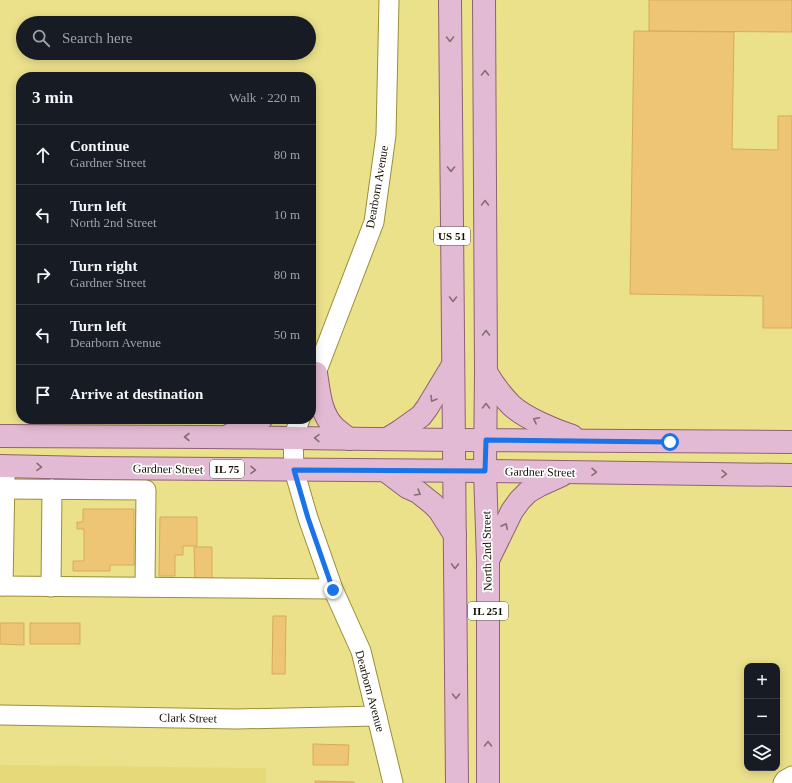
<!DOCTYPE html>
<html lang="en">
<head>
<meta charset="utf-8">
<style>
  body { margin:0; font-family:"Times New Roman",serif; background:#20242c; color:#f1f3f6 }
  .controls { position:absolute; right:12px; bottom:12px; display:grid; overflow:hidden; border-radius:8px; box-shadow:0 2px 10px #0003 }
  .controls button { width:36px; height:36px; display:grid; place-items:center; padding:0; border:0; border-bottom:1px solid #363941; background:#171b24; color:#f1f3f6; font:20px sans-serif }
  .stop { position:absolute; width:12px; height:12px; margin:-9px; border:3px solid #1a73e8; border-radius:50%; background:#fff }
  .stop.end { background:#1a73e8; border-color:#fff; box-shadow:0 1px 4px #0008 }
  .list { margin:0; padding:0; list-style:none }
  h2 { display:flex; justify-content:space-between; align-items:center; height:52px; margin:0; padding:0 16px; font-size:17px }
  h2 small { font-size:13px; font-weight:400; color:#9ea1a6 }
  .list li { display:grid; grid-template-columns:26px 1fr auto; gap:12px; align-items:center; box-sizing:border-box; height:60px; padding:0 16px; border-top:1px solid #363941 }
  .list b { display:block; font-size:15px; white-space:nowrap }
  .list p { margin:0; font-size:13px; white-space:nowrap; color:#9ea1a6 }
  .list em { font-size:13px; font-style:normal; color:#9ea1a6 }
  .icon { flex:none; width:22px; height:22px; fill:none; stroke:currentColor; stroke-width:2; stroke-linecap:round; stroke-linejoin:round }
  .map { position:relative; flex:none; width:792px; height:783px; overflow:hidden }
  .search { position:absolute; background:#171b24; box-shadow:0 2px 10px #0003; left:16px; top:16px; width:300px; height:44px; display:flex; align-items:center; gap:10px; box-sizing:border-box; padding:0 14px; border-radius:22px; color:#9ea1a6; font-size:15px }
  .panel { position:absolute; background:#171b24; box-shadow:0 2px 10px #0003; left:16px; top:72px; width:300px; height:352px; border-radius:16px }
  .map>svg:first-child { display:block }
</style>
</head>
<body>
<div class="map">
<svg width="792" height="783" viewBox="0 0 792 783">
  <rect width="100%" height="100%" fill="#ece18b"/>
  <polygon fill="#e5d979" points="0,765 266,768 266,783 0,783"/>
  <g fill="#eec475" stroke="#d5ab5d">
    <polygon points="649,0 792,0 792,32 649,31"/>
    <polygon points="634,31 734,32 732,149 778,150 778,116 792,116 792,328 763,328 763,296 630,294"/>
    <polygon points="83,509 134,509 134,565 110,565 110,571 73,571 73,561 84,561 84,529 77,529 77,522 83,522"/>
    <polygon points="160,517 197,517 197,546 183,546 183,555 175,555 175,576 159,576"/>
    <polygon points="194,547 212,547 212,581 195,581"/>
    <polygon points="273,616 286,616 285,674 272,674"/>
    <polygon points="0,623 24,623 24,645 0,644"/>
    <rect x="30" y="623" width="50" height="21"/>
    <polygon points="313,744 349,745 348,765 313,765"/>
    <polygon points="315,781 354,782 354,783 315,783"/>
  </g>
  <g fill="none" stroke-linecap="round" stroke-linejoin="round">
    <defs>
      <g id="minor">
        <polyline points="311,386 336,321 374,222 386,135 389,0"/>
        <polyline points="300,419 293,438 294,470 308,518 333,589 361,651 393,783"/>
        <polyline points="5,489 146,490 145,587"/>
        <polyline points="0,586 333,589"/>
        <polyline points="3,586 5,476"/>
        <polyline points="51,587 52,489"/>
        <polyline points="0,715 237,719 377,716"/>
        <polyline points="783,783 785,780 792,776"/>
      </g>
      <g id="major">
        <polyline points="450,0 457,783"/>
        <polyline points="484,0 486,372 485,471 488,561 488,783"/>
        <path d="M486,372C493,384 501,395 511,405C525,418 554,430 572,436"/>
        <path d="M316,373C319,391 320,413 334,427C338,431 344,435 349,439"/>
        <polyline points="0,436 206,437 454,440 792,442"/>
        <polyline points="228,436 261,419"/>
        <polyline points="387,439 400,431 421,416 427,408 453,365"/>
        <polyline points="0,466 89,468 485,471 792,475"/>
        <polyline points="386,471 407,487 418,492 433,504 439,510 455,535"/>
        <polyline points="489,558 512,511 520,500 528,492 540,485 562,475"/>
      </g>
    </defs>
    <use href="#minor" stroke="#9a8f38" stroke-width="21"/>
    <use href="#major" stroke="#8e6176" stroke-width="24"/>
    <use href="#minor" stroke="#fff" stroke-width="19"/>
    <use href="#major" stroke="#e3bad3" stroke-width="22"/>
  </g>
  <defs><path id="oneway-chevron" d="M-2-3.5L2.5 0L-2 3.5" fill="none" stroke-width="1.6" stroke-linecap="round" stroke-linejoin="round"/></defs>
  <g stroke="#856e74">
    <use href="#oneway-chevron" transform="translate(450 39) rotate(90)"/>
    <use href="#oneway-chevron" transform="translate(485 73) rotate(-90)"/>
    <use href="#oneway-chevron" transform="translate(451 169) rotate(90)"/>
    <use href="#oneway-chevron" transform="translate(485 203) rotate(-90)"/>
    <use href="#oneway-chevron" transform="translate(453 299) rotate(90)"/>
    <use href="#oneway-chevron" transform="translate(486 333) rotate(-90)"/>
    <use href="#oneway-chevron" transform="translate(433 399) rotate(121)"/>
    <use href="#oneway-chevron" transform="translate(486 406) rotate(-89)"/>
    <use href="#oneway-chevron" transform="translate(536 420) rotate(-153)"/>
    <use href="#oneway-chevron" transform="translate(187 437) rotate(-180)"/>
    <use href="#oneway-chevron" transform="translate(317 438) rotate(-179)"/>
    <use href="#oneway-chevron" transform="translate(39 467) rotate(1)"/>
    <use href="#oneway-chevron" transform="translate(253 470) rotate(1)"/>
    <use href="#oneway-chevron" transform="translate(594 472) rotate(1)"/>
    <use href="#oneway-chevron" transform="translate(724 474) rotate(1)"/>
    <use href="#oneway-chevron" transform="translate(418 493) rotate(31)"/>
    <use href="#oneway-chevron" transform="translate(505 526) rotate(-64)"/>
    <use href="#oneway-chevron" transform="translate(455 566) rotate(90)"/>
    <use href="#oneway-chevron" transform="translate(456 696) rotate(90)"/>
    <use href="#oneway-chevron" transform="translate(488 744) rotate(-90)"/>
  </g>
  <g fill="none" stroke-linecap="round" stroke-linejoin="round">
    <polyline stroke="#1a73e8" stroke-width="5" points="333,590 308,518 294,470 485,471 486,440 670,442"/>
  </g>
  <g text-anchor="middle" stroke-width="3.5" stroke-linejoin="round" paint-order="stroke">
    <g fill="#fff" stroke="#5a584c" stroke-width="1">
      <rect x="434" y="227" width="36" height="18" rx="3"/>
      <rect x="210" y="460" width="34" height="18" rx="3"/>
      <rect x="468" y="602" width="40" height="18" rx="3"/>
    </g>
    <g font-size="11" font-weight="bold" fill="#131000">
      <text x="452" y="240">US 51</text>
      <text x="227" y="473">IL 75</text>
      <text x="488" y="615">IL 251</text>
    </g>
    <g font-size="12" fill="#131000" stroke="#fff">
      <text transform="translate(377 187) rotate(-80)" y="4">Dearborn Avenue</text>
      <text transform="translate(168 469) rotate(1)" y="4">Gardner Street</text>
      <text transform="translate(540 472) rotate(1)" y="4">Gardner Street</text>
      <text transform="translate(487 551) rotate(-91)" y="4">North 2nd Street</text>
      <text transform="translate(370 691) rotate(75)" y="4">Dearborn Avenue</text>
      <text transform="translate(188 718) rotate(1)" y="4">Clark Street</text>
    </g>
  </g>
</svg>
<div class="controls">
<button>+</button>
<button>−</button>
<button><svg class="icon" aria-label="layers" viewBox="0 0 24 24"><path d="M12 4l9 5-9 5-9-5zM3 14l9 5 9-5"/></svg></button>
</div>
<div class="stop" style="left:670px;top:442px"></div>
<div class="stop end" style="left:333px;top:590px"></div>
<div class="search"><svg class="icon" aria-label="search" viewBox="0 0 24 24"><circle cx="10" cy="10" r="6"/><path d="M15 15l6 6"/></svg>Search here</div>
<section class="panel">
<h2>3 min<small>Walk · 220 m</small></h2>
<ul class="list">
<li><svg class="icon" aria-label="ahead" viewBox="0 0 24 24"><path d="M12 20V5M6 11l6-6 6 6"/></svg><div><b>Continue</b><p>Gardner Street</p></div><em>80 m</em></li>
<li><svg class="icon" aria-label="left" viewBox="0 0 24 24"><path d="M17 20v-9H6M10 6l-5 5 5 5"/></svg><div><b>Turn left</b><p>North 2nd Street</p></div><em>10 m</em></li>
<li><svg class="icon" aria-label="right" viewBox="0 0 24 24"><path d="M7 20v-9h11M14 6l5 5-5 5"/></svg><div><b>Turn right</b><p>Gardner Street</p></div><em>80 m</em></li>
<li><svg class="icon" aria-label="left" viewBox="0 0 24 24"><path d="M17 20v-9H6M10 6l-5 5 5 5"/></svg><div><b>Turn left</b><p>Dearborn Avenue</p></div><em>50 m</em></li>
<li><svg class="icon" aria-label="arrive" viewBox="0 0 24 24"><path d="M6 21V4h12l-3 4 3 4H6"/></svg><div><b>Arrive at destination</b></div></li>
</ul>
</section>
</div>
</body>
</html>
